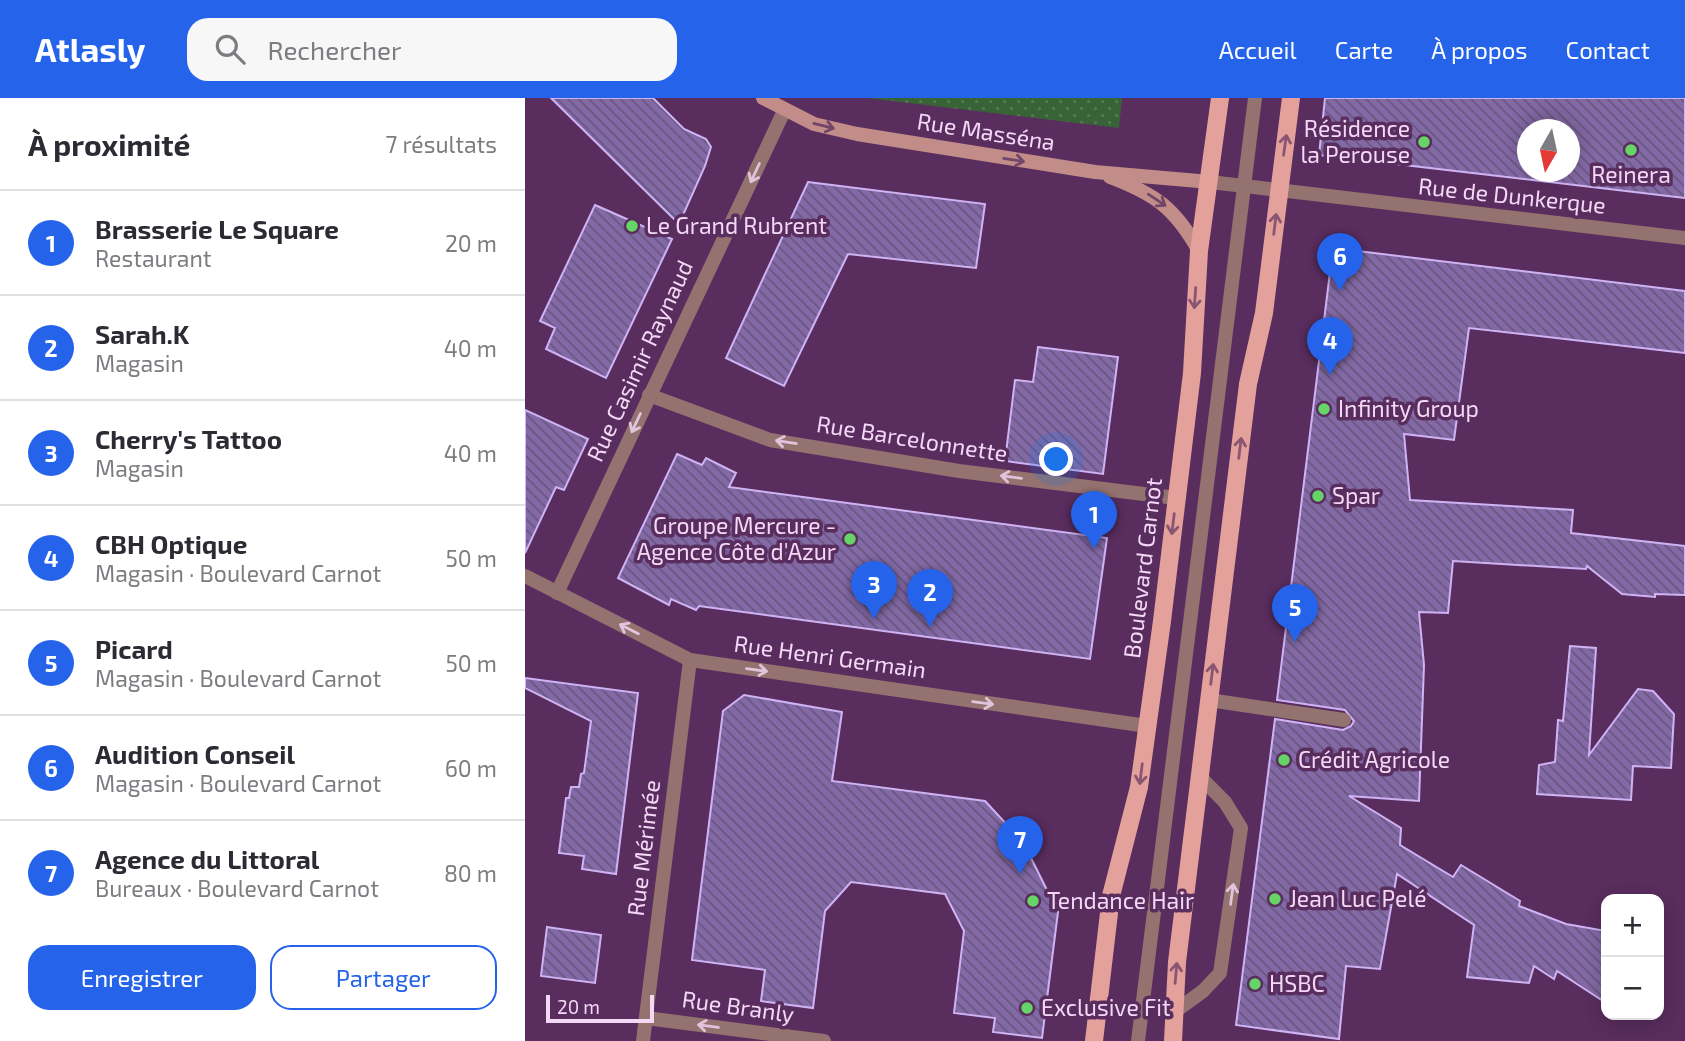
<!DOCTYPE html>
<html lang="fr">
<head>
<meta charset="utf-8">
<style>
  body { margin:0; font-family:"Exo 2",sans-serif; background:#f7f7f7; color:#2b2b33 }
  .controls { position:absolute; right:21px; bottom:21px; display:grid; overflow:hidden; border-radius:14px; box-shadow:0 4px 18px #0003 }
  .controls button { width:63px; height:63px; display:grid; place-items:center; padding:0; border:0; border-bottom:2px solid #e1e1e2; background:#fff; color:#2b2b33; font:35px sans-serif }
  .compass { position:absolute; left:992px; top:21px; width:63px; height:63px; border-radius:50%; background:#fff; box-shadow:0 4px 18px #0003; rotate:189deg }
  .scale { position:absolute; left:21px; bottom:18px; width:108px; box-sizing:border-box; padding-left:7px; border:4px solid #f4d9f6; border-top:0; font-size:19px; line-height:24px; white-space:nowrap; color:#f4d9f6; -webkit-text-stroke:5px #592d5e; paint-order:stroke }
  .you { position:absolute; left:532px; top:362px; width:24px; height:24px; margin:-18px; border:5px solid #fff; border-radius:50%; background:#1a73e8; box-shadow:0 0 0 10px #1a73e833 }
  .badge { display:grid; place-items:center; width:46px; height:46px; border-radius:50%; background:#2563eb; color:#fff; font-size:23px; font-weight:700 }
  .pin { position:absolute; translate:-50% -58px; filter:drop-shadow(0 2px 4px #0008) }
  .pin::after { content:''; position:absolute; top:37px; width:24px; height:21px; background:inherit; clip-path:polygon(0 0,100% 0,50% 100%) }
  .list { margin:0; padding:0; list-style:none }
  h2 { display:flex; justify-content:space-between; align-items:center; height:91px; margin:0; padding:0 28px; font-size:30px }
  h2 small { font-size:23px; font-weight:400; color:#7c7c81 }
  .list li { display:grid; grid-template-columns:46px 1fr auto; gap:21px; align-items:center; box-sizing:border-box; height:105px; padding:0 28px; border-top:2px solid #e1e1e2 }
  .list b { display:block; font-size:26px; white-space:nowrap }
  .list p { margin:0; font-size:23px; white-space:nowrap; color:#7c7c81 }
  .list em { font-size:23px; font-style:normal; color:#7c7c81 }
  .actions { display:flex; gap:14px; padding:21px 28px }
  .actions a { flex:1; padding:16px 0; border:2px solid #2563eb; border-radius:21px; text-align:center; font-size:24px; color:#2563eb }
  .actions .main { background:#2563eb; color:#fff }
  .icon { flex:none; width:38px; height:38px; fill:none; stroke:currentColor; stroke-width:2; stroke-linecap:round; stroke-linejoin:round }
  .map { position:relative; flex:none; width:1160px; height:943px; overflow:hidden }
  header { display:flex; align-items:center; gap:42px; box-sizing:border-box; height:98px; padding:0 35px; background:#2563eb; color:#fff }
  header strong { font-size:33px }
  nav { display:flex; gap:38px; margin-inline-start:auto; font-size:24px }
  .search { width:490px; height:63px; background:#f7f7f7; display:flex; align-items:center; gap:18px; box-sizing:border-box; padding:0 24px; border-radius:21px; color:#7c7c81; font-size:26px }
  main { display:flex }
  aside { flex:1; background:#fff }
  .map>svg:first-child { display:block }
</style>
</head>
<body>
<header>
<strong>Atlasly</strong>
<div class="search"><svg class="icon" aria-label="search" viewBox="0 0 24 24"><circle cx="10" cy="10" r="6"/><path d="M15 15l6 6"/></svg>Rechercher</div>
<nav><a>Accueil</a><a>Carte</a><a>À propos</a><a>Contact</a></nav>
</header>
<main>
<aside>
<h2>À proximité<small>7 résultats</small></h2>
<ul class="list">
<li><span class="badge">1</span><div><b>Brasserie Le Square</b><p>Restaurant</p></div><em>20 m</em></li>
<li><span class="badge">2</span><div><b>Sarah.K</b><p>Magasin</p></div><em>40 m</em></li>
<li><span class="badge">3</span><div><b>Cherry's Tattoo</b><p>Magasin</p></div><em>40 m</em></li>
<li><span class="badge">4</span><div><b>CBH Optique</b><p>Magasin · Boulevard Carnot</p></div><em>50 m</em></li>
<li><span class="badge">5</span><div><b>Picard</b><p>Magasin · Boulevard Carnot</p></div><em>50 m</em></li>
<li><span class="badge">6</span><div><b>Audition Conseil</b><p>Magasin · Boulevard Carnot</p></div><em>60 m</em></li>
<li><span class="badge">7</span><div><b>Agence du Littoral</b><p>Bureaux · Boulevard Carnot</p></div><em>80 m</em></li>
</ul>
<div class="actions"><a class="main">Enregistrer</a><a>Partager</a></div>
</aside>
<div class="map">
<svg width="1160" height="943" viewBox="0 0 1160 943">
  <defs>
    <pattern id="green-dots" width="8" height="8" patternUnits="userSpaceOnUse" patternTransform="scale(1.75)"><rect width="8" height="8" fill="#386337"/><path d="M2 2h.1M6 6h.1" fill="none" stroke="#557955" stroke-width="1.8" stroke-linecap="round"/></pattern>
    <pattern id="building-back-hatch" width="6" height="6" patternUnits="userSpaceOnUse" patternTransform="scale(1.75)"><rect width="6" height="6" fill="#8369a6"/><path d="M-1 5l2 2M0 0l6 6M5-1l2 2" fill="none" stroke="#69577d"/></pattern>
  </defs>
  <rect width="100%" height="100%" fill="#592d5e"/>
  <polygon fill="url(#green-dots)" points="342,0 597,0 594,30"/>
  <g fill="url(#building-back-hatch)" stroke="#cfb3f5" stroke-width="2" fill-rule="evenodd">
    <polygon points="26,0 128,0 159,31 181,41 186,49 180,68 154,126"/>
    <path d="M800,0H1160V100L794,57ZM1003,32H1045V74H1003Z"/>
    <polygon points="283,84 460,106 451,170 323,156 259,288 201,260"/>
    <polygon points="70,107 147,141 81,280 21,251 30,230 15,223"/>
    <polygon points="808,150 1160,193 1160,255 944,230 929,342 879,336 885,402 1048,412 1046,435 1160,448 1160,497 1130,496 1130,499 1097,496 1062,468 1061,471 928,463 923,515 894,514 899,567 894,703 824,698 876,730 875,747 928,779 936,767 995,803 994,808 1041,826 1081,833 1081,905 1032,873 1029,881 1009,868 1004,885 942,879 949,827 872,776 855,871 821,868 814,941 711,927 750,621 818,632 826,628 829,623 820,612 752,602"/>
    <polygon points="513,249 593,259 578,376 480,363 490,282 508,284"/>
    <polygon points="0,312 63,341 39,392 31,389 0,455"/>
    <polygon points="152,356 177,367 181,360 211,375 204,389 582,440 565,561 174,508 171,512 146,501 144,507 93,480"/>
    <polygon points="1045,548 1071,550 1064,657 1113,591 1128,593 1149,616 1146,670 1108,668 1106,702 1012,696 1014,667 1030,664 1033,622 1038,623"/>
    <polygon points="0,580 113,595 91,776 57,771 59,758 34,755 41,700 44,700 46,689 54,689 56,676 59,675 66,623 0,590"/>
    <polygon points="219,597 317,614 307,683 460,703 498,744 533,814 517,940 468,934 470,920 429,915 439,833 420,796 326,784 300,813 288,910 236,903 240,872 167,862 198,613"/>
    <polygon points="22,829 76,837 70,885 16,878"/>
  </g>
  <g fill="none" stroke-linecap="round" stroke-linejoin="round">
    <g stroke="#94726f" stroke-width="14">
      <polyline points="684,602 819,622"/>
      <polyline points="648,915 678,893 695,875 716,730 700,704 675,679"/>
      <polyline points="613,943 730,0"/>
    </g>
    <g stroke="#94726f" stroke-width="14">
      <polyline points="685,84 1160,140"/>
      <polyline points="124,297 245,342 434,373 651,400"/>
      <polyline points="0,478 165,562 622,628"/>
      <polyline points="32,495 259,13"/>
      <polyline points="121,920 299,943"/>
      <polyline points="118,943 165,562"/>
    </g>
    <g stroke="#c28c88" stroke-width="14">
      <polyline points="238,0 289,26 332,36 570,74 685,84"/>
      <path d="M585,79C630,96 650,110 674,153"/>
    </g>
    <g stroke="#e4a09b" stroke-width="18">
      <polyline points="569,943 586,798 614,689 637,523 667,275 674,153 695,0"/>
      <polyline points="648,943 652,864 723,286 739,215 766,0"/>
    </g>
  </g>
  <defs><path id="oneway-shaft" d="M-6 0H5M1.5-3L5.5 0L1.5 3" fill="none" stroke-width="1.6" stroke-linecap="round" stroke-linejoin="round" transform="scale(1.75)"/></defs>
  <g stroke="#734568">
    <use href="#oneway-shaft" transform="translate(299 28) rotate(14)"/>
    <use href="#oneway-shaft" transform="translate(489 62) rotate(9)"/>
    <use href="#oneway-shaft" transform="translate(632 102) rotate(34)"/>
  </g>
  <g stroke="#8a5573">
    <use href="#oneway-shaft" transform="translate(760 47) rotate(-82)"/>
    <use href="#oneway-shaft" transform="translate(750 126) rotate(-83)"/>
    <use href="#oneway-shaft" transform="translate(670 200) rotate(94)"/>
    <use href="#oneway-shaft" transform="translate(715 350) rotate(-83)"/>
    <use href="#oneway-shaft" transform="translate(648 426) rotate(97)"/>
    <use href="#oneway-shaft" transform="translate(687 576) rotate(-83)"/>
    <use href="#oneway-shaft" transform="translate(616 676) rotate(97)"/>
    <use href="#oneway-shaft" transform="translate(651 875) rotate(-85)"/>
  </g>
  <g stroke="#e1c4db">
    <use href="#oneway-shaft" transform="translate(230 75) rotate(115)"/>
    <use href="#oneway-shaft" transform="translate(111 325) rotate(115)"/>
    <use href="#oneway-shaft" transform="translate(261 344) rotate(-171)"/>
    <use href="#oneway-shaft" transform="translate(486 379) rotate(-173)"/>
    <use href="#oneway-shaft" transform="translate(104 531) rotate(-153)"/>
    <use href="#oneway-shaft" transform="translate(232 572) rotate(8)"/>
    <use href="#oneway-shaft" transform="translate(458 605) rotate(8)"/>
    <use href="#oneway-shaft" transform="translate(707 796) rotate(-82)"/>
    <use href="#oneway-shaft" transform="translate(183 928) rotate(-172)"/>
  </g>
  <g fill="#66d466" stroke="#592d5e" stroke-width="2.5">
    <circle cx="899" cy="44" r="7"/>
    <circle cx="1106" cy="52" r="7"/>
    <circle cx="107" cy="128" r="7"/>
    <circle cx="799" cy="311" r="7"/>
    <circle cx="793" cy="398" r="7"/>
    <circle cx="325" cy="441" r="7"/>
    <circle cx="759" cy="662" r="7"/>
    <circle cx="750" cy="801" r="7"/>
    <circle cx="508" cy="803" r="7"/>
    <circle cx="730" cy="886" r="7"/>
    <circle cx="502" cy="910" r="7"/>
  </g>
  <g text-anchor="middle" stroke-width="7" stroke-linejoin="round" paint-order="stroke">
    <g font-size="23" fill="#f4d9f6" stroke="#592d5e" text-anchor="start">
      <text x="885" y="39" text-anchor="end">Résidence<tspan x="885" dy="26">la Perouse</tspan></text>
      <text x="1106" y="85" text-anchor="middle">Reinera</text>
      <text x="121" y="136">Le Grand Rubrent</text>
      <text x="813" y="319">Infinity Group</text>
      <text x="807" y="406">Spar</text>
      <text x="311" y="436" text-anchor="end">Groupe Mercure -<tspan x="311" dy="26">Agence Côte d'Azur</tspan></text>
      <text x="773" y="670">Crédit Agricole</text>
      <text x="764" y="809">Jean Luc Pelé</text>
      <text x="522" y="811">Tendance Hair</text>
      <text x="744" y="894">HSBC</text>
      <text x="516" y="918">Exclusive Fit</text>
    </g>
    <g font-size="23" fill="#f4d9f6" stroke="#592d5e">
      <text transform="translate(461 34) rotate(9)" y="8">Rue Masséna</text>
      <text transform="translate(987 98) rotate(6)" y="8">Rue de Dunkerque</text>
      <text transform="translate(115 263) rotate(-65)" y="8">Rue Casimir Raynaud</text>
      <text transform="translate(387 341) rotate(9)" y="8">Rue Barcelonnette</text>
      <text transform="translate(618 470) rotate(-83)" y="8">Boulevard Carnot</text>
      <text transform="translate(305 559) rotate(8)" y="8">Rue Henri Germain</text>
      <text transform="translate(119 750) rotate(-83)" y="8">Rue Mérimée</text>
      <text transform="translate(213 909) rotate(8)" y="8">Rue Branly</text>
    </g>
  </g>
</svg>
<div class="controls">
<button>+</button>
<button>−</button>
</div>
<svg class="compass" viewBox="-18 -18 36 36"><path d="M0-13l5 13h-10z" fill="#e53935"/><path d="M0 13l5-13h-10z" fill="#7c7c81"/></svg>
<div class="scale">20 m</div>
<div class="you"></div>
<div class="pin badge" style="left:569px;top:451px">1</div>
<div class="pin badge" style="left:405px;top:529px">2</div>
<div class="pin badge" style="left:349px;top:521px">3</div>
<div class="pin badge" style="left:805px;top:277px">4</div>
<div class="pin badge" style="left:770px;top:544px">5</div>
<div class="pin badge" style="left:815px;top:193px">6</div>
<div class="pin badge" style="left:495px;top:776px">7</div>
</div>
</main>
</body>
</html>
